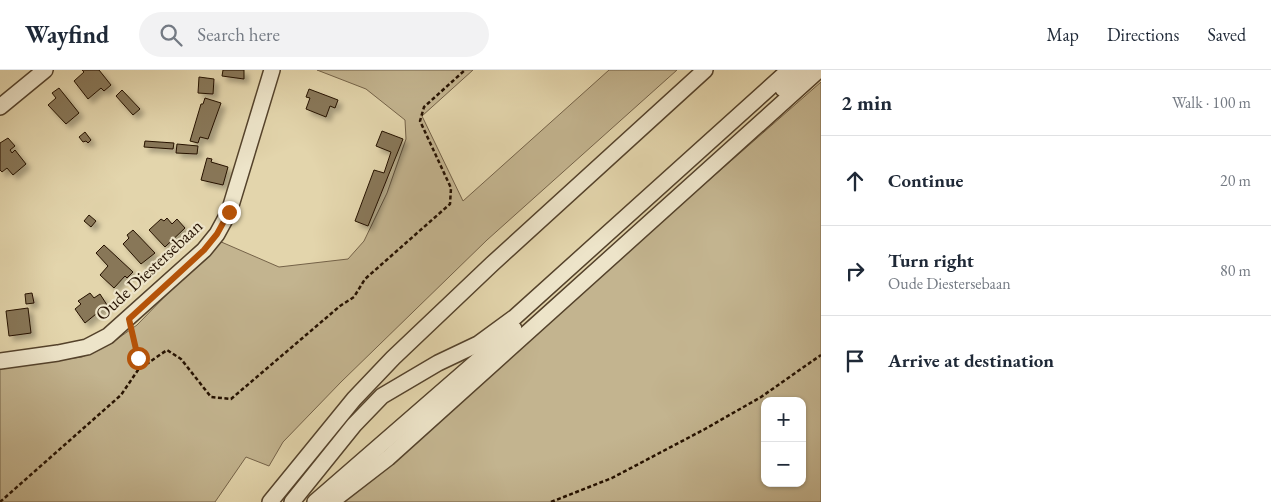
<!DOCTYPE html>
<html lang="en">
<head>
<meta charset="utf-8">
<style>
  body { margin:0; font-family:"EB Garamond",serif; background:#f2f2f3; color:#1f2937 }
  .controls { position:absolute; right:15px; bottom:15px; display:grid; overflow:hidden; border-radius:10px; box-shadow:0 1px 4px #0004 }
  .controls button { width:45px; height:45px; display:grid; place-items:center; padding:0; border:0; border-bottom:1px solid #e0e1e3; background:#fff; color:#1f2937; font:25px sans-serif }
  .stop { position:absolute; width:15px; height:15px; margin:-11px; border:4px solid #b45309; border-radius:50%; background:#fff }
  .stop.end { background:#b45309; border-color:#fff; box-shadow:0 1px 5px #0008 }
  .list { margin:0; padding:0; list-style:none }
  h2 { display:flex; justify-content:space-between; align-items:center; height:65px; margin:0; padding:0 20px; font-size:21px }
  h2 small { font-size:16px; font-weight:400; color:#747a83 }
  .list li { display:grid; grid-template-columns:32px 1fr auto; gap:15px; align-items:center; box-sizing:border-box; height:90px; padding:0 20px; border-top:1px solid #e0e1e3 }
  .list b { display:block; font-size:19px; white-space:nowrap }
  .list p { margin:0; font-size:16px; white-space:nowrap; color:#747a83 }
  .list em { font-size:16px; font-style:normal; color:#747a83 }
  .icon { flex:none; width:28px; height:28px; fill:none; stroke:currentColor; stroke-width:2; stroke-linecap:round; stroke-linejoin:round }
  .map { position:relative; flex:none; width:821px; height:432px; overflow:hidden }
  header { display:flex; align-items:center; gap:30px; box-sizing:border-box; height:70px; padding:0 25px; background:#fff; border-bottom:1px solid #e0e1e3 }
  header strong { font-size:24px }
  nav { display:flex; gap:28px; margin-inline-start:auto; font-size:18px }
  .search { width:350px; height:45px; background:#f2f2f3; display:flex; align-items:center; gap:12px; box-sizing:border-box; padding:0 18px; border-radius:28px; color:#747a83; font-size:19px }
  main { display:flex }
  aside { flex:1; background:#fff }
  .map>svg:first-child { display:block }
</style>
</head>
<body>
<header>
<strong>Wayfind</strong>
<div class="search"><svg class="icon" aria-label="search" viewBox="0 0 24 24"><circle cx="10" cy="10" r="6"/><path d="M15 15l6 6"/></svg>Search here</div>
<nav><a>Map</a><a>Directions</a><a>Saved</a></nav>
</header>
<main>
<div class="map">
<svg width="821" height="432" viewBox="0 0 821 432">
  <defs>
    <filter id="shadow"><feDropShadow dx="4.5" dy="4.5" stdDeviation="2.5" flood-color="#0004"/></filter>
  </defs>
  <rect width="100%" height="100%" fill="#e3d5ac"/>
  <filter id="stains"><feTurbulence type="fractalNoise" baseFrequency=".004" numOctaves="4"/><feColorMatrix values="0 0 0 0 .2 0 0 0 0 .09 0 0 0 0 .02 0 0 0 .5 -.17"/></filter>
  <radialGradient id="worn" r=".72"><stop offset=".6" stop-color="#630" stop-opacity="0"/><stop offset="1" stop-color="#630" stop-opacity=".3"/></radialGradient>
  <g fill="#c3b48f" stroke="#746248" fill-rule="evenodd">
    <polygon points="317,0 473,0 422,46 463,131 609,0 677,0 487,170 341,312 283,372 269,396 246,387 215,432 0,432 0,298 82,287 110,274 137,255 219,171 279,197 348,189 364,171 387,123 406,69 405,50 366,19"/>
    <path d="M821,12V432H342ZM765,331H802V413H765Z"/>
  </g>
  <g fill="#887759" stroke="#251100" filter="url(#shadow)">
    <polygon points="82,0 99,0 111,15 104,21 101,18 88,29 74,11 84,2"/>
    <polygon points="223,0 244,0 244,9 222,6"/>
    <polygon points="199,7 214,9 213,24 198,23"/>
    <polygon points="59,18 79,43 66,54 48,35 56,28 52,23"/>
    <polygon points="309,19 338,30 335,38 330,36 326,47 306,39 310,28 306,27"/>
    <polygon points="122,20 140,39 133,45 116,26"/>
    <polygon points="205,28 221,33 208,69 200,67 198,73 190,71 201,34 203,34"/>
    <polygon points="382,61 403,69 368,156 355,151 374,100 384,103 391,82 376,76"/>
    <polygon points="85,62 91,70 88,73 86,71 83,72 79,67"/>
    <polygon points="8,68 15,76 10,80 12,83 15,80 26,94 13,105 7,98 2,102 0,100 0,73"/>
    <polygon points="145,71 174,73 173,79 144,77"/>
    <polygon points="177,74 198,76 197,84 176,83"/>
    <polygon points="207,88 212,89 211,92 228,97 223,115 201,110"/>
    <polygon points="89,145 96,151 91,157 84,151"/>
    <polygon points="167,148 172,154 177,149 185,158 165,177 149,160 161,149 164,151"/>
    <polygon points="133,160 155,183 141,194 123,174 129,168 127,165"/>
    <polygon points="104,175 133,202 127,208 125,206 114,218 100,205 108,196 96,183"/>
    <polygon points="32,223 34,233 26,234 25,224"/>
    <polygon points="90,223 94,228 100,224 107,235 85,253 75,239 81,234 78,231"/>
    <polygon points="28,238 31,263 9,266 6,241"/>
  </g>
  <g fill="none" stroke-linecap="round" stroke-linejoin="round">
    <defs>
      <g id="minor">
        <polyline points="783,19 804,0"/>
        <polyline points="0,37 45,0"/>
        <polyline points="0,291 58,283 87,277 108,266 204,180 217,164 229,142 272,0"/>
        <polyline points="270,432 354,329 393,288 492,194 705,0"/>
        <polyline points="292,432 354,355 382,326 438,293 478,274 515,247 789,0"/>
        <polyline points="315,432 514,259"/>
        <polyline points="331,432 388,388 819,0"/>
      </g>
    </defs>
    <use href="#minor" stroke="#54422b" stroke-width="18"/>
    <g stroke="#251100" stroke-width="2.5" stroke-dasharray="4 2.5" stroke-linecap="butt">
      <polyline points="132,263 138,288 138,299"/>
      <polyline points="0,432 121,325 138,300 167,280 181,289 211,327 231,329 340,236 354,227 365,209 450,134 451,118 420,51 424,37 465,0"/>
      <polyline points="551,432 612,408 705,359 761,327 821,285"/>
    </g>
    <use href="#minor" stroke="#ede4c9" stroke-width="15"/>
  </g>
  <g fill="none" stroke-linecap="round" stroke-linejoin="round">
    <polyline stroke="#b45309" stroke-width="6" points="138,288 129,249 204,180 217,164 229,142"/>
  </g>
  <g text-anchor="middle" stroke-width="4.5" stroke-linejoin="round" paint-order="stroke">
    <g font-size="18" fill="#251100" stroke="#ede4c9">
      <text transform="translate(149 200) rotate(-43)" y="6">Oude Diestersebaan</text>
    </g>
  </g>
  <rect width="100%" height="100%" filter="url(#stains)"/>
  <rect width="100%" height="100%" fill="url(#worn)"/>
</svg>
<div class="controls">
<button>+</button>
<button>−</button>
</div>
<div class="stop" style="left:138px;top:288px"></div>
<div class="stop end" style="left:229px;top:142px"></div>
</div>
<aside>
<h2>2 min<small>Walk · 100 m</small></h2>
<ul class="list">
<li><svg class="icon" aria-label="ahead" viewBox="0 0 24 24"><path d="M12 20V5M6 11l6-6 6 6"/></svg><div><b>Continue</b></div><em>20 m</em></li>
<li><svg class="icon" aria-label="right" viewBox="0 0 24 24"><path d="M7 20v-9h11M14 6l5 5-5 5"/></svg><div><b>Turn right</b><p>Oude Diestersebaan</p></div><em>80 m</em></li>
<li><svg class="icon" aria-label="arrive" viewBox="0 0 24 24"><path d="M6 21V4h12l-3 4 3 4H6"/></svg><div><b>Arrive at destination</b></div></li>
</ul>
</aside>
</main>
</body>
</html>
